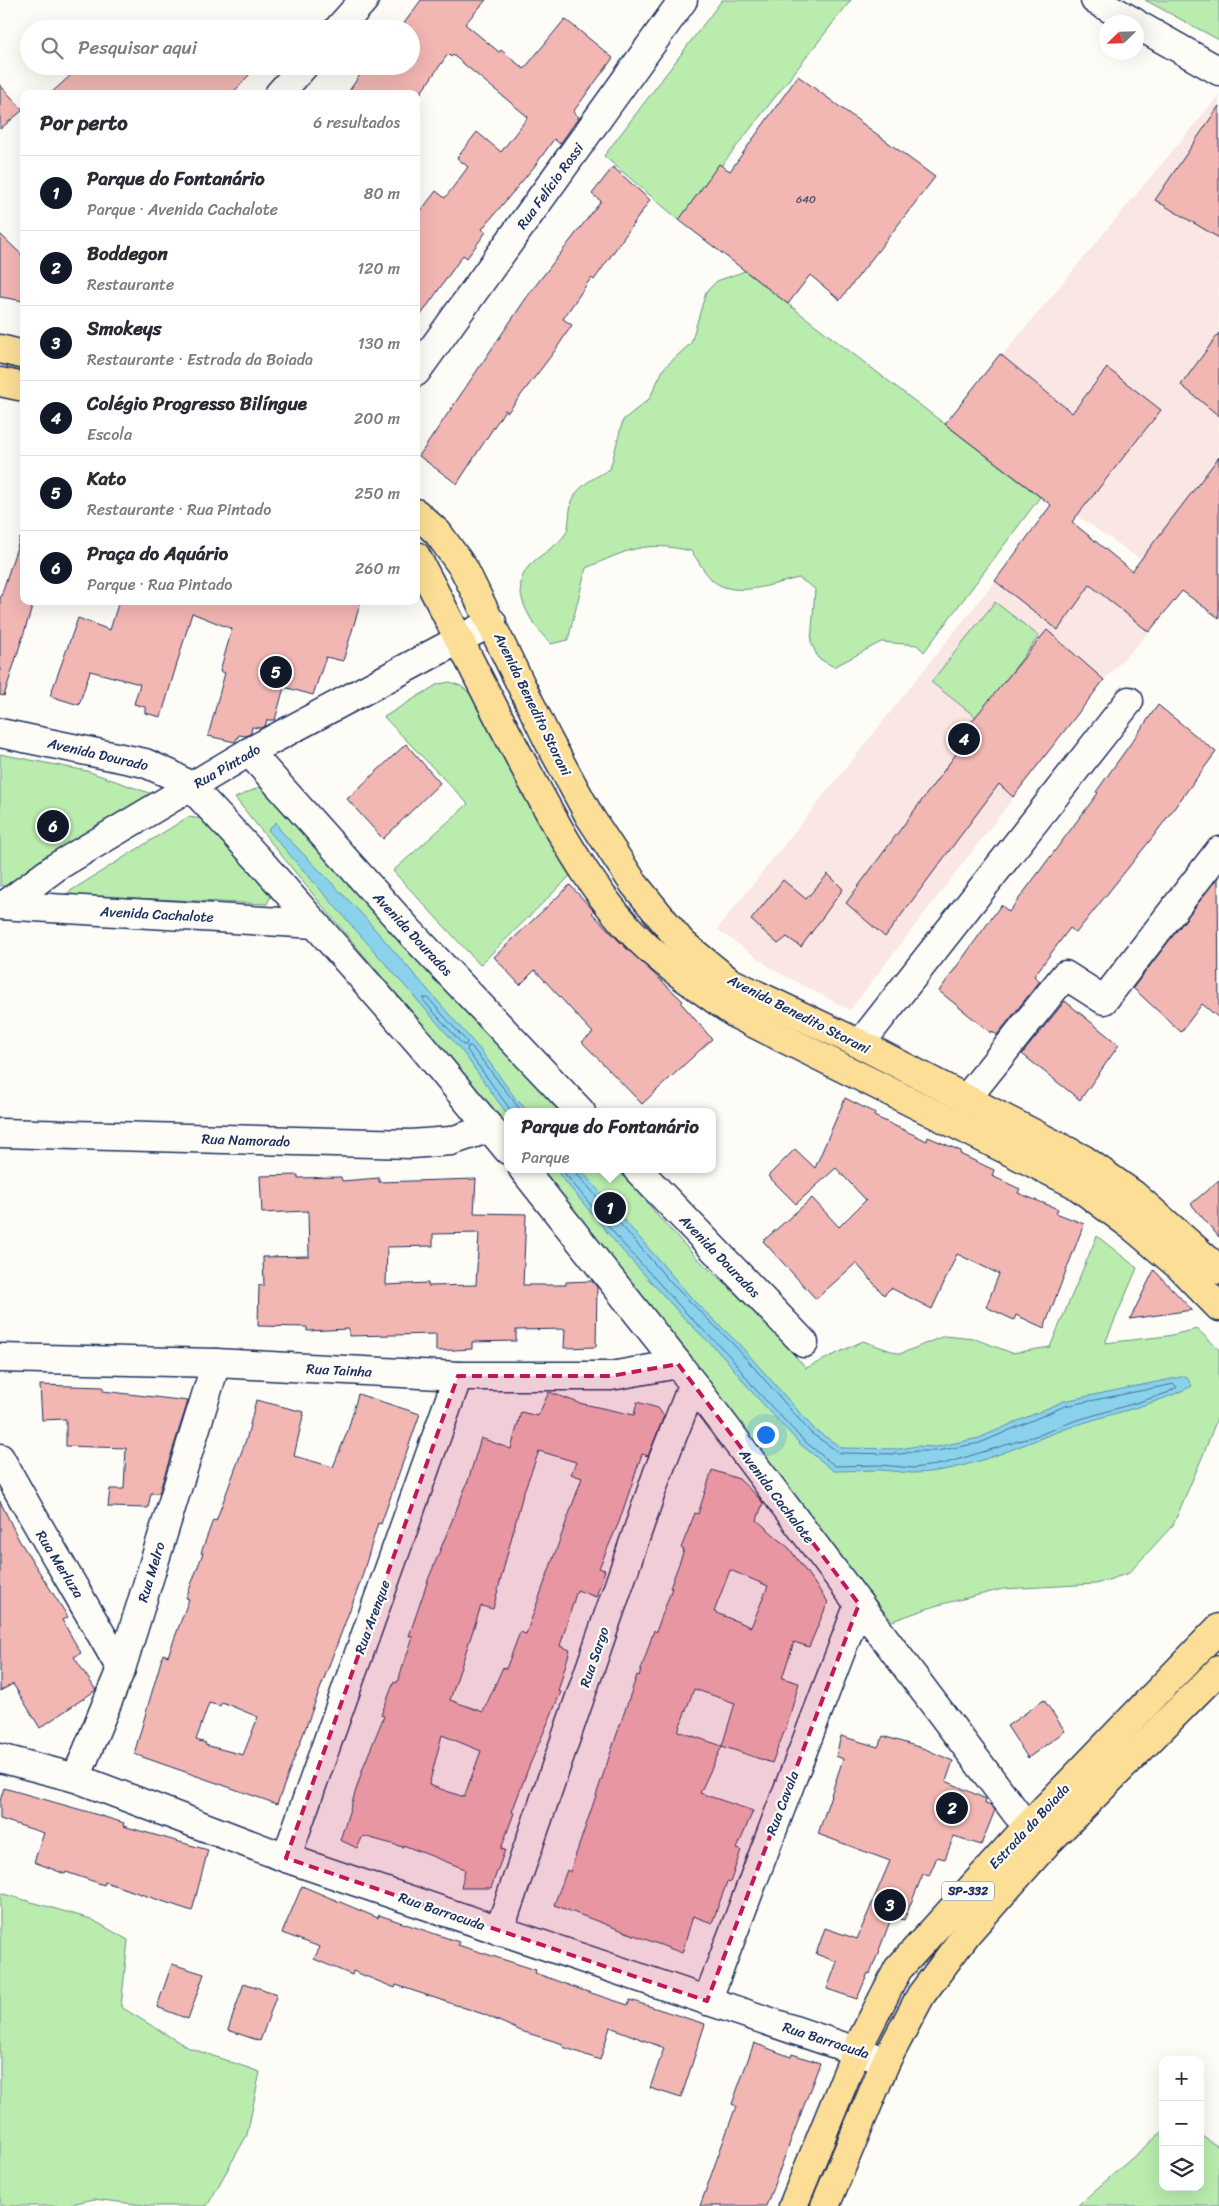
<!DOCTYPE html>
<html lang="pt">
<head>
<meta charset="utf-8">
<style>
  body { margin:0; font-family:Sriracha,sans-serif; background:#f7f7f7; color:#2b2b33 }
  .controls { position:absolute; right:15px; bottom:15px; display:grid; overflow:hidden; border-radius:10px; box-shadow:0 5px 20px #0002 }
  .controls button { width:45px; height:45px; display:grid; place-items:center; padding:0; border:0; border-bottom:1px solid #e1e1e2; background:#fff; color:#2b2b33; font:25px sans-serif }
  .compass { position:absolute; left:1099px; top:15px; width:45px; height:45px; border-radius:50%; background:#fff; box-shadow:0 5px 20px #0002; rotate:247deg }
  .you { position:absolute; left:765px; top:1434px; width:18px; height:18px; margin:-12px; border:4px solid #fff; border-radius:50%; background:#1a73e8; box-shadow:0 0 0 8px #1a73e833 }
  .badge { display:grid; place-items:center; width:32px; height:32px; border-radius:50%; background:#111827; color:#fff; font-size:16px; font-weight:700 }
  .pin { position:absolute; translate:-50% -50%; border:2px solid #fff; box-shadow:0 1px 5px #0006 }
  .popup { position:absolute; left:504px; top:1108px; width:212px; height:65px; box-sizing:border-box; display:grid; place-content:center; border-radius:10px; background:#fff; filter:drop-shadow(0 1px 4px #0005); font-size:16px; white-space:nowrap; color:#7c7c81 }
  .popup b { font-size:19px; color:#2b2b33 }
  .popup::after { content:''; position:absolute; left:50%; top:100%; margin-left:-10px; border:10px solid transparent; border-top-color:#fff }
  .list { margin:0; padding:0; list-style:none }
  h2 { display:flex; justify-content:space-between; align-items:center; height:65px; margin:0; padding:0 20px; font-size:21px }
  h2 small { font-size:16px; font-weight:400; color:#7c7c81 }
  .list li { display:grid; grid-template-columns:32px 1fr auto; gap:15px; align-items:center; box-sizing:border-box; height:75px; padding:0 20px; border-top:1px solid #e1e1e2 }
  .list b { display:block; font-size:19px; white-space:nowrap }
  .list p { margin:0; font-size:16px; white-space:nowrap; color:#7c7c81 }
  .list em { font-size:16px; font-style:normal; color:#7c7c81 }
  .icon { flex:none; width:28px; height:28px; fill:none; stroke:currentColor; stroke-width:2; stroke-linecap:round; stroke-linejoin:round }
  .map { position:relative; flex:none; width:1219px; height:2206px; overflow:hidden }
  .search { position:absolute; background:#fff; box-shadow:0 5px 20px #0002; left:20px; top:20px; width:400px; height:55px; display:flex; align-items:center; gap:12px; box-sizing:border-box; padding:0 18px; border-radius:28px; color:#7c7c81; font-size:19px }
  .panel { position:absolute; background:#fff; box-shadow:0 5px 20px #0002; left:20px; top:90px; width:400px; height:515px; border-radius:10px }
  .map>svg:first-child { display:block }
</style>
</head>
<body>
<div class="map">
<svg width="1219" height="2206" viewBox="0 0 1219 2206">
  <rect width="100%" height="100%" fill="#fdfcf7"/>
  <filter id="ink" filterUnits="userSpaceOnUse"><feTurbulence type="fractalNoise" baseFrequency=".02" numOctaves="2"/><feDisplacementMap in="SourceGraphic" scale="10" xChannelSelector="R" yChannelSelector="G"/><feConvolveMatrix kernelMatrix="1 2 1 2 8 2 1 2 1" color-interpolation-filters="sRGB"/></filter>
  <g filter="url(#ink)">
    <g fill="#fae7e3">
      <polygon points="1219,95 1219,618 1141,560 945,424"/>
      <polygon points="995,581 1058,629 1090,585 1149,632 1104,680 850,1010 774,970 717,929"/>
    </g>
    <g fill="#b9ecad" stroke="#6a8e86">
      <polygon points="722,0 851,0 679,220 604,156"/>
      <polygon points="1145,0 1219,0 1219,40"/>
      <path d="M745,271L1040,497L924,652L917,645L881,642L834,667L818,658L811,642L815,589L799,578C774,583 735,600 712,580C704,572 698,560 691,551C644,540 628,550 586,568L568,640L551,644C533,626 507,590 529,566C538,556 560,544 566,533C569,528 569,516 570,510C573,487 591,480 610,469L623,420L649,399L664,368L691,343L706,292L717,281Z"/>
      <polygon points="995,602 1039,636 977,718 931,682"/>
      <polygon points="450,682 461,686 477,699 572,874 480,965 393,871 468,804 384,717 438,684"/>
      <polygon points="0,754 87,771 152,794 13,885 0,886"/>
      <polygon points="262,786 422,966 560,1112 508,1112 507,1125 329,914 235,798"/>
      <polygon points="188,817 204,819 272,894 267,904 64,895"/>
      <polygon points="541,1169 620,1169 658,1216 695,1256 754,1311 806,1368 863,1341 900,1354 944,1336 975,1339 1012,1353 1050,1347 1097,1236 1137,1268 1105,1343 1167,1336 1197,1329 1219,1349 1219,1413 1204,1453 1173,1525 1129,1573 1096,1584 1003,1589 938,1605 892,1621 825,1539"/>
      <polygon points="0,1893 91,1919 128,1940 121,2007 187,2047 260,2072 247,2135 207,2206 151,2206 94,2199 62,2206 0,2206"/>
      <polygon points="1163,2131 1163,2187 1200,2187 1200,2135 1219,2147 1219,2206 1077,2206"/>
    </g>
    <g fill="#8ad2eb" stroke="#5e91b3">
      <polygon points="276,822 280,830 359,911 482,1052 515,1098 529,1112 508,1112 507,1114 462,1051 268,830"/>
      <path d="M555,1169H580L695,1302L739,1344L815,1430L842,1448L900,1449L917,1446L936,1447L979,1438L1064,1401L1186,1376L1192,1386C1155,1405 1116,1412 1077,1425C1025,1442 970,1472 913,1473C902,1473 891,1470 879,1470C864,1470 849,1471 834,1471L800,1444L752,1392L725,1358L684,1318L621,1249Z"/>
    </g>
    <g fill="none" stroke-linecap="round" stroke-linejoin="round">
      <g stroke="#477096" stroke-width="1">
        <polygon points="424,998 428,998 467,1042 466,1045 463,1045 424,1001"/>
        <polyline points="512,1112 467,1050 468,1046 471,1046 478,1055 522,1112"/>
        <polyline points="561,1169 625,1246 688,1315 728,1354 755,1389 803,1440 835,1466 880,1465 913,1468 943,1464 1042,1434 1074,1421 1139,1402 1167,1393 1177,1387 1174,1384 1065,1406 980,1443 937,1451 917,1451 901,1454 840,1453 811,1433 736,1347 672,1284 578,1175 577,1169"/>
      </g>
    </g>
    <g fill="#f2b6b3" stroke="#1b2f5e" fill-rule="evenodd">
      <polygon points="421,0 486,0 465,24 499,52 501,50 524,69 565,19 613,58 573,112 579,117 560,144 554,139 534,167 482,229 486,232 467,258 463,255 416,322 416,217 436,191 445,198 468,167 457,158 477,132 501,152 528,117 453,55 451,57 448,54 420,94 347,94 366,66 411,66 411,29 400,29"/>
      <polygon points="81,66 257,66 232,94 50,94"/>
      <polygon points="798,76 935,177 840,300 810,275 788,304 679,220 719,164 730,171"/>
      <polygon points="0,85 23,110 0,129"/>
      <polygon points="1219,106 1219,238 1155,200"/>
      <polygon points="613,167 650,200 594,280 591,278 563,319 572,325 554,352 508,412 505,410 457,484 419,456 529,294 601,201 592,194"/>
      <polygon points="0,234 24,257 24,301 0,297"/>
      <polygon points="1219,333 1219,416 1181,385"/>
      <polygon points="1000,354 1072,413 1107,368 1161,410 1072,522 1132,571 1219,457 1219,618 1182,591 1149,632 1090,585 1058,630 995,581 1051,505 945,424"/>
      <polygon points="20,538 24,539 24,601 34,601 4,696 0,695 0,599"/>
      <polygon points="119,601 361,601 343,661 326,657 313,695 284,687 275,720 267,720 265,726 260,728 252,727 251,733 246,736 239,735 235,742 208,736 225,673 220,671 232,629 192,613 161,717 145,713 145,707 134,704 140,684 90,671 79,705 50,696 78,618 110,630"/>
      <polygon points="1047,630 1104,680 1013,797 999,784 885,937 846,903 959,750 953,744"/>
      <polygon points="1158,705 1216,752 1152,838 1076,933 1070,928 1034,976 1040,981 997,1035 992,1031 991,1033 939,991 1001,905 1009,912 1098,793 1096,792"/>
      <polygon points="406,744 440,783 383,839 347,799"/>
      <polygon points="828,874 843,889 801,947 787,937 778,944 751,920 783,880 806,899"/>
      <polygon points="1218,877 1219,1018 1202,1004 1181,1032 1133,988"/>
      <polygon points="570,885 594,911 592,913 619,941 683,1001 681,1003 712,1039 642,1104 582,1042 593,1033 535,970 520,985 494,957"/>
      <polygon points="1065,1001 1119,1045 1080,1100 1022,1054"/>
      <polygon points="845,1098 875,1113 874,1116 927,1141 928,1137 961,1151 960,1154 994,1170 992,1176 1020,1189 1018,1193 1058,1209 1056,1213 1084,1224 1044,1328 1016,1315 1014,1320 986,1307 999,1274 957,1254 932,1309 891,1288 884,1295 856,1263 816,1299 763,1241 812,1198 839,1227 866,1200 836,1168 796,1204 768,1176 795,1149 815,1168"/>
      <path d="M298,1175V1178L341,1177L342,1181L379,1178V1182L476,1179L474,1213L526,1214L523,1285H566V1282L592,1281L597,1287L596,1347L564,1348L565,1329L516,1330V1341L472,1342V1349L436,1351V1334L349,1336V1329L307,1331V1327L258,1326L259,1285L264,1286L263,1257L309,1256L308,1211L262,1213L260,1176ZM479,1233L476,1285L428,1286V1283L386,1285L387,1247L433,1246V1234Z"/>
      <polygon points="1219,1180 1219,1237 1191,1204"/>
      <polygon points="1154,1270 1192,1310 1130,1319"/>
      <polygon points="40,1385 103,1387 103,1391 188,1401 159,1493 151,1493 148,1508 108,1507 110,1489 124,1489 126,1448 66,1446 66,1419 42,1420"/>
      <path d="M549,1392L579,1403L634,1415L637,1402L658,1408L664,1416L648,1456L642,1454L619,1522L599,1568L605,1570L596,1597L577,1590L560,1646L570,1650L558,1691L561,1692L528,1769L512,1812L514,1813L501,1849L505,1850L491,1888H461L465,1869L403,1845V1847L363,1836L357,1848L340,1840L364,1765L384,1716L381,1715L394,1682L397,1683L413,1637L409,1636L428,1580L468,1481L481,1438L511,1449L521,1412L538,1416ZM539,1451L576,1462L571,1474L582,1478L526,1634L520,1632L506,1669L503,1667L483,1712L450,1700L481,1606L493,1609L523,1494ZM442,1735L481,1751L464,1797L429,1785Z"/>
      <path d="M358,1394L420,1414L381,1524L378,1523L360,1583L277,1804L134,1754L163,1654L168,1656L189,1599L186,1598L203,1553H201L213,1520L216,1521L247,1437L256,1400L304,1412L294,1456L333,1467L348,1430ZM222,1702L258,1717L243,1755L205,1745L206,1743L196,1740L209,1703L220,1706Z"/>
      <path d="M712,1470L739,1479L760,1499L763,1503L757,1520L789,1548L828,1602L809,1647L794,1642L782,1678L799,1683L788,1722L772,1763L722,1746L700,1793L753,1811L737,1849L741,1850L730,1883L727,1882L712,1923L693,1916L682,1953L554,1905L567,1870L570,1872L637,1675L639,1676L654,1630L656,1632L672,1588H670L684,1550L681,1548L695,1513L698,1514ZM730,1570L768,1586L751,1627L714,1612ZM694,1689L735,1703L722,1746L678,1731Z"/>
      <polygon points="0,1501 19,1540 68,1617 62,1620 81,1653 74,1657 96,1690 40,1728 13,1684 0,1691"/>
      <polygon points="1044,1700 1065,1731 1028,1758 1007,1726"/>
      <polygon points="841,1736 878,1747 883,1736 925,1749 953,1761 946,1781 986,1799 985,1804 992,1806 995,1810 981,1845 954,1836 945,1859 937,1857 929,1876 923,1874 904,1920 892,1916 870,1974 868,1973 857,1999 827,1989 837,1962 816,1954 825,1928 857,1939 890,1861 818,1834 843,1759 836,1756"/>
      <polygon points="4,1788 85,1811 124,1823 123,1826 208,1850 192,1911 105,1882 104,1885 66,1872 65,1874 34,1862 44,1833 0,1819 0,1801"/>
      <polygon points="302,1886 378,1918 379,1915 459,1942 458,1945 536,1970 535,1973 582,1990 628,2005 630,2000 705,2024 681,2098 650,2088 664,2048 610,2027 600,2060 563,2047 563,2044 521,2031 483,2014 396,1985 395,1988 353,1971 352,1975 314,1959 320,1947 282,1933"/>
      <polygon points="172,1964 204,1974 188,2019 157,2007"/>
      <polygon points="244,1983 277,1994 260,2041 228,2030"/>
      <polygon points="754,2043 791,2057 792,2054 820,2063 766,2206 700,2206 736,2106 732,2104"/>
    </g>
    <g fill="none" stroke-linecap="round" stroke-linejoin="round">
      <defs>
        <g id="minor">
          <polyline points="1095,0 1134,22"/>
          <polyline points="1136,24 1219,71"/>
          <polyline points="338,29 364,0"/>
          <polyline points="279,94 304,66"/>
          <polyline points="416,372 683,0"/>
          <polyline points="0,733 145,763 172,775 191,787 260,861 422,1046 508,1150"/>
          <polyline points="249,752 411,933 581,1112"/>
          <polyline points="0,905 315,924"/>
          <polyline points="5,905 56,867 249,752 492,622"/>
          <polyline points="860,1044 1129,701"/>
          <polyline points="966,1099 1065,975 1104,1000 1219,851"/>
          <polyline points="0,1133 411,1144 451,1141 490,1128"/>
          <polyline points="523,1169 678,1364 1017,1814 1044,1842"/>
          <polyline points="637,1169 804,1343"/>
          <polyline points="0,1358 216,1363 458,1376 611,1376 678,1364"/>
          <path d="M0,1458C39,1529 81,1598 121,1669"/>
          <polyline points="0,1758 76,1778 286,1858 886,2061"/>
          <polyline points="76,1778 121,1669 216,1363"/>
          <polyline points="286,1858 458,1376"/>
          <polyline points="499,1931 657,1475 693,1384"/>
          <polyline points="707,2001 859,1604"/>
        </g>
        <g id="major">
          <polyline points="0,349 24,355"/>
          <polyline points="0,382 24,387"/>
          <polyline points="416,513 438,533 464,569 548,740 590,817 634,884 682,943 730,982 860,1044 1083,1159 1134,1195 1219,1270"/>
          <path d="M416,556C458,635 496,716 540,795C569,848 601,904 646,946C674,972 706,993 737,1015L1075,1184L1133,1227L1179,1266L1219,1307"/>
          <polyline points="793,2206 857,2049 898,1969 1028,1826 1219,1628"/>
          <polyline points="825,2206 886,2061 921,1995 968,1932 1046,1844 1219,1670"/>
        </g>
      </defs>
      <use href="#minor" stroke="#1b2f5e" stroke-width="31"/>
      <use href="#major" stroke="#1b2f5e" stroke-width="31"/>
      <use href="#minor" stroke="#fdfcf7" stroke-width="28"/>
      <use href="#major" stroke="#fcde96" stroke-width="28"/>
    </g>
  </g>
  <path fill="#c2185b" fill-opacity="0.2" stroke="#c2185b" stroke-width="4" stroke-dasharray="10 6" stroke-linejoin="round" d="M678,1364L859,1604L707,2001L286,1858L458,1376H611Z"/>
  <g text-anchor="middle" stroke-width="4.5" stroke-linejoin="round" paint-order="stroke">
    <g font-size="11" fill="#515173">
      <text x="806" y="203">640</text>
    </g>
    <rect fill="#fdfcf7" stroke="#5f6c8c" stroke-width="1" x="942" y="1881.5" width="52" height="19" rx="4"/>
    <g font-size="12" font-weight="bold" fill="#1b2f5e">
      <text x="968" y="1895">SP-332</text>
    </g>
    <g font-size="14" fill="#1b2f5e" stroke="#fdfcf7">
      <text transform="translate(550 186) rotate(-54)" y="5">Rua Felício Rossi</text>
      <text transform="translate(533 704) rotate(64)" y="5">Avenida Benedito Storani</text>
      <text transform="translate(98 754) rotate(13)" y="5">Avenida Dourado</text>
      <text transform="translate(227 766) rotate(-30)" y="5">Rua Pintado</text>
      <text transform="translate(157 914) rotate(3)" y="5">Avenida Cachalote</text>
      <text transform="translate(413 934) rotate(47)" y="5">Avenida Dourados</text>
      <text transform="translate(799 1014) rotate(27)" y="5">Avenida Benedito Storani</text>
      <text transform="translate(246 1140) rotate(2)" y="5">Rua Namorado</text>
      <text transform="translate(720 1256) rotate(46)" y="5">Avenida Dourados</text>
      <text transform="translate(339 1370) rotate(3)" y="5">Rua Tainha</text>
      <text transform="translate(777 1496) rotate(53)" y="5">Avenida Cachalote</text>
      <text transform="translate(60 1564) rotate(58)" y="5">Rua Merluza</text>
      <text transform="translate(151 1572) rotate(-73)" y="5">Rua Melro</text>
      <text transform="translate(372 1617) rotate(-70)" y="5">Rua Arenque</text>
      <text transform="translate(594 1657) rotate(-71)" y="5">Rua Sargo</text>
      <text transform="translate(782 1803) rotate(-69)" y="5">Rua Cavala</text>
      <text transform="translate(1029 1826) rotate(-47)" y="5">Estrada da Boiada</text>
      <text transform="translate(442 1911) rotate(19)" y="5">Rua Barracuda</text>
      <text transform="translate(826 2040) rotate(18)" y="5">Rua Barracuda</text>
    </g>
  </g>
</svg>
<div class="controls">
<button>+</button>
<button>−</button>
<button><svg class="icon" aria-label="layers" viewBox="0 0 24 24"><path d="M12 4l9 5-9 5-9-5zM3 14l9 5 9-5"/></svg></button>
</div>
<svg class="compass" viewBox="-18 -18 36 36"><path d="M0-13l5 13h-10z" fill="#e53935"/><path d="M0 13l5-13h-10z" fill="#7c7c81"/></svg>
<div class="you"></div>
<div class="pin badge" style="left:610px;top:1208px">1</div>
<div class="popup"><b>Parque do Fontanário</b>Parque</div>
<div class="pin badge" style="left:952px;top:1808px">2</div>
<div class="pin badge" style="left:890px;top:1905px">3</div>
<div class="pin badge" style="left:964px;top:739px">4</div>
<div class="pin badge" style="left:276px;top:672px">5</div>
<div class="pin badge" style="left:53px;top:826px">6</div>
<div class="search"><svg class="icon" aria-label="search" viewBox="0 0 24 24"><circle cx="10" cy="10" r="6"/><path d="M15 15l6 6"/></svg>Pesquisar aqui</div>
<section class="panel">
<h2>Por perto<small>6 resultados</small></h2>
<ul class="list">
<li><span class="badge">1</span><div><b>Parque do Fontanário</b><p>Parque · Avenida Cachalote</p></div><em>80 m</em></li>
<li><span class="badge">2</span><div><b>Boddegon</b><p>Restaurante</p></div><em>120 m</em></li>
<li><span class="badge">3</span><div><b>Smokeys</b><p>Restaurante · Estrada da Boiada</p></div><em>130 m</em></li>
<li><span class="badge">4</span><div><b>Colégio Progresso Bilíngue</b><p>Escola</p></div><em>200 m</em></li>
<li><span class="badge">5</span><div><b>Kato</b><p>Restaurante · Rua Pintado</p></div><em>250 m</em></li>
<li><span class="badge">6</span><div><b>Praça do Aquário</b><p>Parque · Rua Pintado</p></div><em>260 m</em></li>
</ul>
</section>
</div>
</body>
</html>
